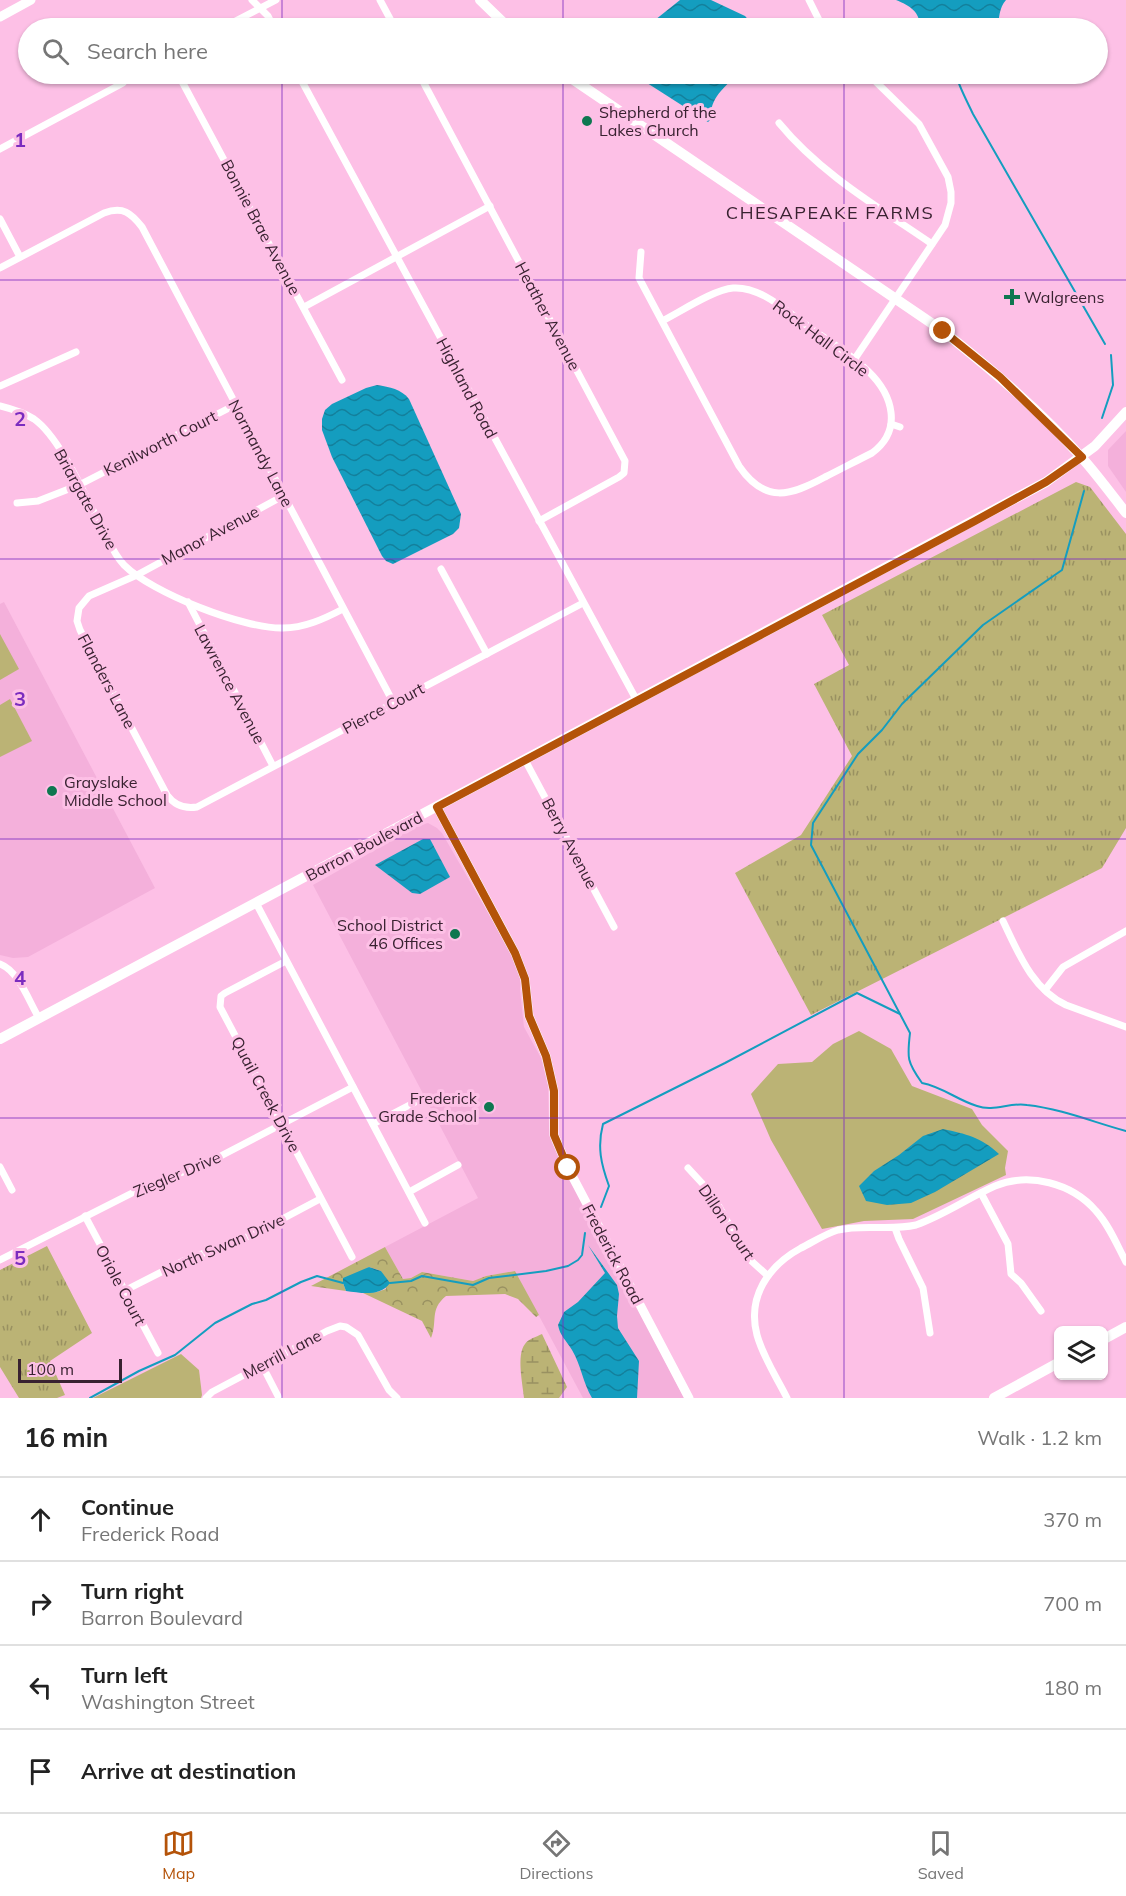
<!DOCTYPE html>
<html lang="en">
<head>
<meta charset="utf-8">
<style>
  body { margin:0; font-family:Mulish,sans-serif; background:#f2f2f2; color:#222 }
  .controls { position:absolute; right:18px; bottom:18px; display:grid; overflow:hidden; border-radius:9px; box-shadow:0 2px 4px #0004 }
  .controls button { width:54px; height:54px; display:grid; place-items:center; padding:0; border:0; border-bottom:2px solid #e0e0e0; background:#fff; color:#222; font:30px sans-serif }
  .scale { position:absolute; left:18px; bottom:15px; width:104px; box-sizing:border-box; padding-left:6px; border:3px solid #392231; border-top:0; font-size:16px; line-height:21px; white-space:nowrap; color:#392231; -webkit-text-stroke:4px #fdc0e6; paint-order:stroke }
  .stop { position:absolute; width:18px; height:18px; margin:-14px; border:4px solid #b45309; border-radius:50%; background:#fff }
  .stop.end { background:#b45309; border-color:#fff; box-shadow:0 2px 6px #0008 }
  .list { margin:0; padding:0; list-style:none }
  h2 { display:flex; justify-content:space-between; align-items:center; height:78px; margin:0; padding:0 24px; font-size:26px }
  h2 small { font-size:20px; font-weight:400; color:#767676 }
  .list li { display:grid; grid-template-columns:39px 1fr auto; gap:18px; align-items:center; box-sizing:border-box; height:84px; padding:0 24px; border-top:2px solid #e0e0e0 }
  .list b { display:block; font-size:22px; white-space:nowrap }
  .list p { margin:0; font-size:20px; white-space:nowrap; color:#767676 }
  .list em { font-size:20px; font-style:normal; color:#767676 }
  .icon { flex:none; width:33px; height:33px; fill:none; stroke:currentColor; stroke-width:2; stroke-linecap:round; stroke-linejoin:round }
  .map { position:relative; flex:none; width:1126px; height:1398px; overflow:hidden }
  .search { position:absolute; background:#fff; box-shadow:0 2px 4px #0004; left:18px; right:18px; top:18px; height:66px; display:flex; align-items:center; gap:15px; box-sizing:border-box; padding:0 21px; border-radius:33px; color:#767676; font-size:22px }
  .sheet { height:414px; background:#fff }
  nav { display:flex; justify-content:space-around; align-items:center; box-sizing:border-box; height:84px; border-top:2px solid #e0e0e0; background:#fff; font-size:16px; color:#767676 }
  nav a { display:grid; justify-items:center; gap:3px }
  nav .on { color:#b45309 }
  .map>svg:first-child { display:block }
</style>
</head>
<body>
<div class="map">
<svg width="1126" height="1398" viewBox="0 0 1126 1398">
  <defs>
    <pattern id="grass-tufts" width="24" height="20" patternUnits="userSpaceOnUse" patternTransform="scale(1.5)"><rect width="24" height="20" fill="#bbb375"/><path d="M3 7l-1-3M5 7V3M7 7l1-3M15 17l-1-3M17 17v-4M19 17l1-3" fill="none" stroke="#999161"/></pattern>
    <pattern id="forest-crowns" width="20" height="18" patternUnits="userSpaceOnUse" patternTransform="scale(1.5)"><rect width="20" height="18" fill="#bbb375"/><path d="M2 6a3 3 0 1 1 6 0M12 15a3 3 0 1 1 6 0" fill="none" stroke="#999161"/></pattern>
    <pattern id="wetland-marsh" width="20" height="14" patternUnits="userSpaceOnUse" patternTransform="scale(1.5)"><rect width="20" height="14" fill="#bbb375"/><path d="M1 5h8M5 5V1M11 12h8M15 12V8" fill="none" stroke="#999161"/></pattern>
    <pattern id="water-waves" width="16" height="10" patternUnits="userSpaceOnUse" patternTransform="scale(1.5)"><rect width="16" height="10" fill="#149dbf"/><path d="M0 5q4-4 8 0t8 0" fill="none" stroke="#13809c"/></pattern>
  </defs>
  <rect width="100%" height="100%" fill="#fdc0e6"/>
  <g fill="#f4b0db">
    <polygon points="1126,431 1126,492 1108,466 1108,450"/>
    <polygon points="4,602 155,888 28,957 13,958 0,955 0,604"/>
    <polygon points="428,823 437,828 442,833 514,958 520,979 520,991 524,1027 541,1058 548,1086 549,1127 552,1143 684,1398 583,1398 515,1271 486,1276 473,1281 422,1272 411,1278 403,1279 385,1247 478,1198 313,885 419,825"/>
  </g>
  <g fill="url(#grass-tufts)">
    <polygon points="1076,482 1090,487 1126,534 1126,828 1102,868 811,1015 735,873 801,835 852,756 814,684 849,665 822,615"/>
    <polygon points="47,1246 92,1333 50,1361 65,1395 57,1398 19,1398 0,1367 0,1270"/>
  </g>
  <path fill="url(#forest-crowns)" d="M385,1247L403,1279L411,1278L422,1272L473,1281L486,1276L515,1271L539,1315L536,1317L518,1299L505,1294L446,1296C429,1310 438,1321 431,1338L422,1321L363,1293L377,1292L386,1289L381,1271L369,1267L343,1283L346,1291L311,1286Z"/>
  <path fill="url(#wetland-marsh)" d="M542,1334L567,1387L559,1398H524C523,1385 516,1355 525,1344C528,1339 536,1337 542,1334Z"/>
  <g fill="#bbb375">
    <polygon points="0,634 19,669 0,680"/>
    <polygon points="10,699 32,741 0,757 0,705"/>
    <polygon points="859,1031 891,1049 912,1086 972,1109 982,1125 1008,1151 1005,1168 1006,1175 913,1219 864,1221 822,1229 771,1140 751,1094 778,1064 812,1062 833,1044"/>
    <polygon points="181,1354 199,1370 202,1395 201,1398 93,1398"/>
  </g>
  <g fill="url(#water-waves)">
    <polygon points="680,0 711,0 745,16 756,28 645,28"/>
    <path d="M896,0H1006C999,8 999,18 998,28H920C920,11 910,6 896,0Z"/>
    <path d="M633,74H738C725,87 709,98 711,119L708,122Z"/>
    <path d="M377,385C390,387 401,389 409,399L461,514L459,528L453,534L393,564L386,561L382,556L332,457L322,430V419L325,410L332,404L366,388Z"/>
    <polygon points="423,839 430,839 450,877 420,894 412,893 375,865"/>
    <path d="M943,1129C966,1134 981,1137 999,1154L935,1192L911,1203L887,1205L866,1201L859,1186L874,1171L899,1155L923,1136Z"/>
    <path d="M588,1245L617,1285L619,1294L617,1316L618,1328L639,1361L637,1398H592C583,1383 581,1365 572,1350C566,1340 560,1336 558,1325L564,1312L578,1302L605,1273Z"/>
    <path d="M369,1267L381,1271L390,1283C380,1297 361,1293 346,1291L343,1283V1278Z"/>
  </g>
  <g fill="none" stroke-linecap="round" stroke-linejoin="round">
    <g stroke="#149dbf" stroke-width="2">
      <path d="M956,74C958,85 968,103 973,114L1105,344"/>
      <polyline points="1102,418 1113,385 1111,355"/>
      <path d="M1084,491L1062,570L983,625L902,704L882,730L858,754L813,823L811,845L910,1033C907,1058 907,1062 922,1083C943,1087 957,1100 977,1106C994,1112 1010,1102 1027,1105C1062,1109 1093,1122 1126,1131"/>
      <path d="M601,1207L609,1186C601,1164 597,1147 603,1124L725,1063L857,993L900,1014"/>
      <polyline points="390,1283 411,1281 422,1276 473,1285 489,1278 546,1271 568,1266 578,1260 582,1255 585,1233"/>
      <polyline points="90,1398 139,1371 175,1355 215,1323 252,1304 266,1300 301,1282 317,1276 343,1283"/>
    </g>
    <g stroke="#fff" stroke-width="7">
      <polyline points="252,0 268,16 274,28"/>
      <polyline points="380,0 395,28"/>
      <polyline points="809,0 823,28"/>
      <polyline points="222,28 276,0"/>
      <polyline points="178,74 342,380"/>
      <polyline points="298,74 637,701"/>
      <polyline points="419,74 625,461 624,473 619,477 539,521"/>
      <path d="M779,123C821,174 878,207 932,244"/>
      <polyline points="0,149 123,83"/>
      <polyline points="0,219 20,257"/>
      <path d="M641,252L639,278L739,466C765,504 790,496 825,477C841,469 856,461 872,453C903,430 893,395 868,371C851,354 829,341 809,327C787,312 761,286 733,288C715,289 680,312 662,321"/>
      <path d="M0,268L104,213C123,206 131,213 142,227L393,702"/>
      <polyline points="304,307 490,206"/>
      <polyline points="854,360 945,225 951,203 951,192 948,177 919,124 868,74"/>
      <polyline points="0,386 76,352"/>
      <path d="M0,406C12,409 23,412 34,419C61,438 87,500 103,530C109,542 115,556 124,565C152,593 244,629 283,628C304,628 324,619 343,609"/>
      <polyline points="891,424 900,427"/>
      <path d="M283,496L137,575L89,596L79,608L77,621L80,630L167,795C175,806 185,809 197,807L583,603"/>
      <polyline points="17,503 38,501 79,485 235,405"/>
      <polyline points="441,569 487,654"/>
      <polyline points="188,602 273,766"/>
      <polyline points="525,760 614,927"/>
      <polyline points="256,903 425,1223"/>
      <path d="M1003,921C1018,952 1032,989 1066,1005L1126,1027"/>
      <polyline points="286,961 225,993 221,996 220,1007 352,1257"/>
      <path d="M0,964C19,971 29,1002 39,1018"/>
      <polyline points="1045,990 1063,967 1126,931"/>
      <polyline points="373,1124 423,1098"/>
      <polyline points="0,1167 12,1190"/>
      <polyline points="688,1168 712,1194 747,1257 768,1276"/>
      <polyline points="409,1192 458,1165"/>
      <polyline points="981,1193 1008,1244 1011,1274 1021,1283 1041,1311"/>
      <polyline points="85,1216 158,1353"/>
      <polyline points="895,1228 899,1239 923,1288 930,1333"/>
      <polyline points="0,1260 140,1189 213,1160 353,1087"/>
      <polyline points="124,1291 183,1261 252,1235 320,1199"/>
      <polyline points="262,1365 279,1398"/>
      <polyline points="206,1398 212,1392 327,1331 340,1326 346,1327 358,1335 389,1390 397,1398"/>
      <path d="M787,1398C777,1378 763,1357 757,1335C747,1297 768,1266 801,1248C813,1242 825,1234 838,1230C864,1224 890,1231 916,1225C944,1215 968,1198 995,1186C1029,1172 1072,1183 1096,1211C1109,1225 1117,1245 1126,1262"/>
    </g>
    <g stroke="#fff" stroke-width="9">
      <polyline points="0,17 31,0"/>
      <polyline points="437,807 515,953 525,979 529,1016 546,1056 554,1091 554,1135 568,1168 689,1398"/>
    </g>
    <g stroke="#fff" stroke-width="10">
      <polyline points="480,0 509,28"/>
      <path d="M565,74L943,331C992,370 1041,411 1083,459C1098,476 1112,495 1126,513"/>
      <polyline points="1104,1339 1126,1327"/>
      <polyline points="994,1398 1058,1363"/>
    </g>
    <polyline stroke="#fff" stroke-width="10" points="0,1039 1046,482 1095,446 1126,412"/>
  </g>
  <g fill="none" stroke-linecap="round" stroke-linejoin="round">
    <polyline stroke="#b45309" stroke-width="8" points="568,1168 554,1135 554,1091 546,1056 529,1016 525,979 515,953 437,807 975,521 1046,482 1082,457 1000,377 943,331"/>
  </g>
  <path fill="none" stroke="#7b2cbf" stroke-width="1.5" stroke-opacity="0.55" d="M282,0V28M563,0V28M844,0V28M282,74V1398M563,74V1398M844,74V1398M0,280H1126M0,559H1126M0,839H1126M0,1118H1126"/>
  <g fill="#0e7750" stroke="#fdc0e6" stroke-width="2">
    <circle cx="587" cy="121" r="6"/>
    <path d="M1009 288h6v6h6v6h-6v6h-6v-6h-6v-6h6z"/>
    <circle cx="52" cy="791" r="6"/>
    <circle cx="455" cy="934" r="6"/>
    <circle cx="489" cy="1107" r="6"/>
  </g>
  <g text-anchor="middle" stroke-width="6" stroke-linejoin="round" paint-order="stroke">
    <g font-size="16" fill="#392231" stroke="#fdc0e6" text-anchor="start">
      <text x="599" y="118">Shepherd of the<tspan x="599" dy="18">Lakes Church</tspan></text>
      <text x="1024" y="303">Walgreens</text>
      <text x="64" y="788">Grayslake<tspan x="64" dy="18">Middle School</tspan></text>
      <text x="443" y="931" text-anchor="end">School District<tspan x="443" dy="18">46 Offices</tspan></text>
      <text x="477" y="1104" text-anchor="end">Frederick<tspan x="477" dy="18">Grade School</tspan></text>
    </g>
    <g font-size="16" fill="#392231" stroke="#fdc0e6">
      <text transform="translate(261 227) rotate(62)" y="6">Bonnie Brae Avenue</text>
      <text transform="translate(548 316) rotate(62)" y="6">Heather Avenue</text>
      <text transform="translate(821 338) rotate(37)" y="6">Rock Hall Circle</text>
      <text transform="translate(467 388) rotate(62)" y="6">Highland Road</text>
      <text transform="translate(160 443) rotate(-27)" y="6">Kenilworth Court</text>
      <text transform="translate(261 453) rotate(62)" y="6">Normandy Lane</text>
      <text transform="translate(86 499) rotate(61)" y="6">Briargate Drive</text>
      <text transform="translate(210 535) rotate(-28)" y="6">Manor Avenue</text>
      <text transform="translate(107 681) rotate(62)" y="6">Flanders Lane</text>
      <text transform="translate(230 684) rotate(62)" y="6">Lawrence Avenue</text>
      <text transform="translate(383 708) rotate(-28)" y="6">Pierce Court</text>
      <text transform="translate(570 843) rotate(62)" y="6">Berry Avenue</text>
      <text transform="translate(364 846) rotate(-28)" y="6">Barron Boulevard</text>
      <text transform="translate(266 1094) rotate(62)" y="6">Quail Creek Drive</text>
      <text transform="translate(177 1174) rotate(-23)" y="6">Ziegler Drive</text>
      <text transform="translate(727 1222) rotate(56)" y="6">Dillon Court</text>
      <text transform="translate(223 1245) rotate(-24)" y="6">North Swan Drive</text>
      <text transform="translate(613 1254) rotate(62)" y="6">Frederick Road</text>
      <text transform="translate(121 1285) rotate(62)" y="6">Oriole Court</text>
      <text transform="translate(282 1354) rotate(-28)" y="6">Merrill Lane</text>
    </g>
    <g font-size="18" letter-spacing="1.5" fill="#392231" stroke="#fdc0e6">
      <text x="830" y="219">CHESAPEAKE FARMS</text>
    </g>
  </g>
  <g font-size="20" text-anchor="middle" font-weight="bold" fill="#7b2cbf" stroke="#fdc0e6" stroke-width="6" stroke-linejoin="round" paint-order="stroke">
    <text x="20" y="147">1</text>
    <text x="20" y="426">2</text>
    <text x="20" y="706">3</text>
    <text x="20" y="985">4</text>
    <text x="20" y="1265">5</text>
  </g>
</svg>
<div class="controls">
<button><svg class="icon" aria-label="layers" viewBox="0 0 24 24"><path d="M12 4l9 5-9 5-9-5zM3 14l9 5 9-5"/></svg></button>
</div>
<div class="scale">100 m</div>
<div class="stop" style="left:568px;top:1168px"></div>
<div class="stop end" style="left:943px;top:331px"></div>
<div class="search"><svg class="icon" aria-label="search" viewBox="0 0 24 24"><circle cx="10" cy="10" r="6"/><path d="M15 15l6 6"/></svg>Search here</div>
</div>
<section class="sheet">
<h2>16 min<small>Walk · 1.2 km</small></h2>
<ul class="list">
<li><svg class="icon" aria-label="ahead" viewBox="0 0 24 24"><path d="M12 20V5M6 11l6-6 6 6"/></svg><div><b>Continue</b><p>Frederick Road</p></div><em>370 m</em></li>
<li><svg class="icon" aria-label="right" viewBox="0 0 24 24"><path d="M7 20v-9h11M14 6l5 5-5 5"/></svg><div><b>Turn right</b><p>Barron Boulevard</p></div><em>700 m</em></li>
<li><svg class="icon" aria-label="left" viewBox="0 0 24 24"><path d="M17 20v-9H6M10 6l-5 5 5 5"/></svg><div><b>Turn left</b><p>Washington Street</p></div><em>180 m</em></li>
<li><svg class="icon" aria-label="arrive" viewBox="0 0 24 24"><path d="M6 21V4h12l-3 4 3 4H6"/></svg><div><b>Arrive at destination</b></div></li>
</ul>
</section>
<nav>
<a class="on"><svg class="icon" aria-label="map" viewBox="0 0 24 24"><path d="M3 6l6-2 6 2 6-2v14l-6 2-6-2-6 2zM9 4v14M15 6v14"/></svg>Map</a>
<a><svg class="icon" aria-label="directions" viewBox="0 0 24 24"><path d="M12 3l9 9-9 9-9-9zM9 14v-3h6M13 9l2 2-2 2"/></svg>Directions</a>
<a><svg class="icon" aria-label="saved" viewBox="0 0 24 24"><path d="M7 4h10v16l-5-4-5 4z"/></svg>Saved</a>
</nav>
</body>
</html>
